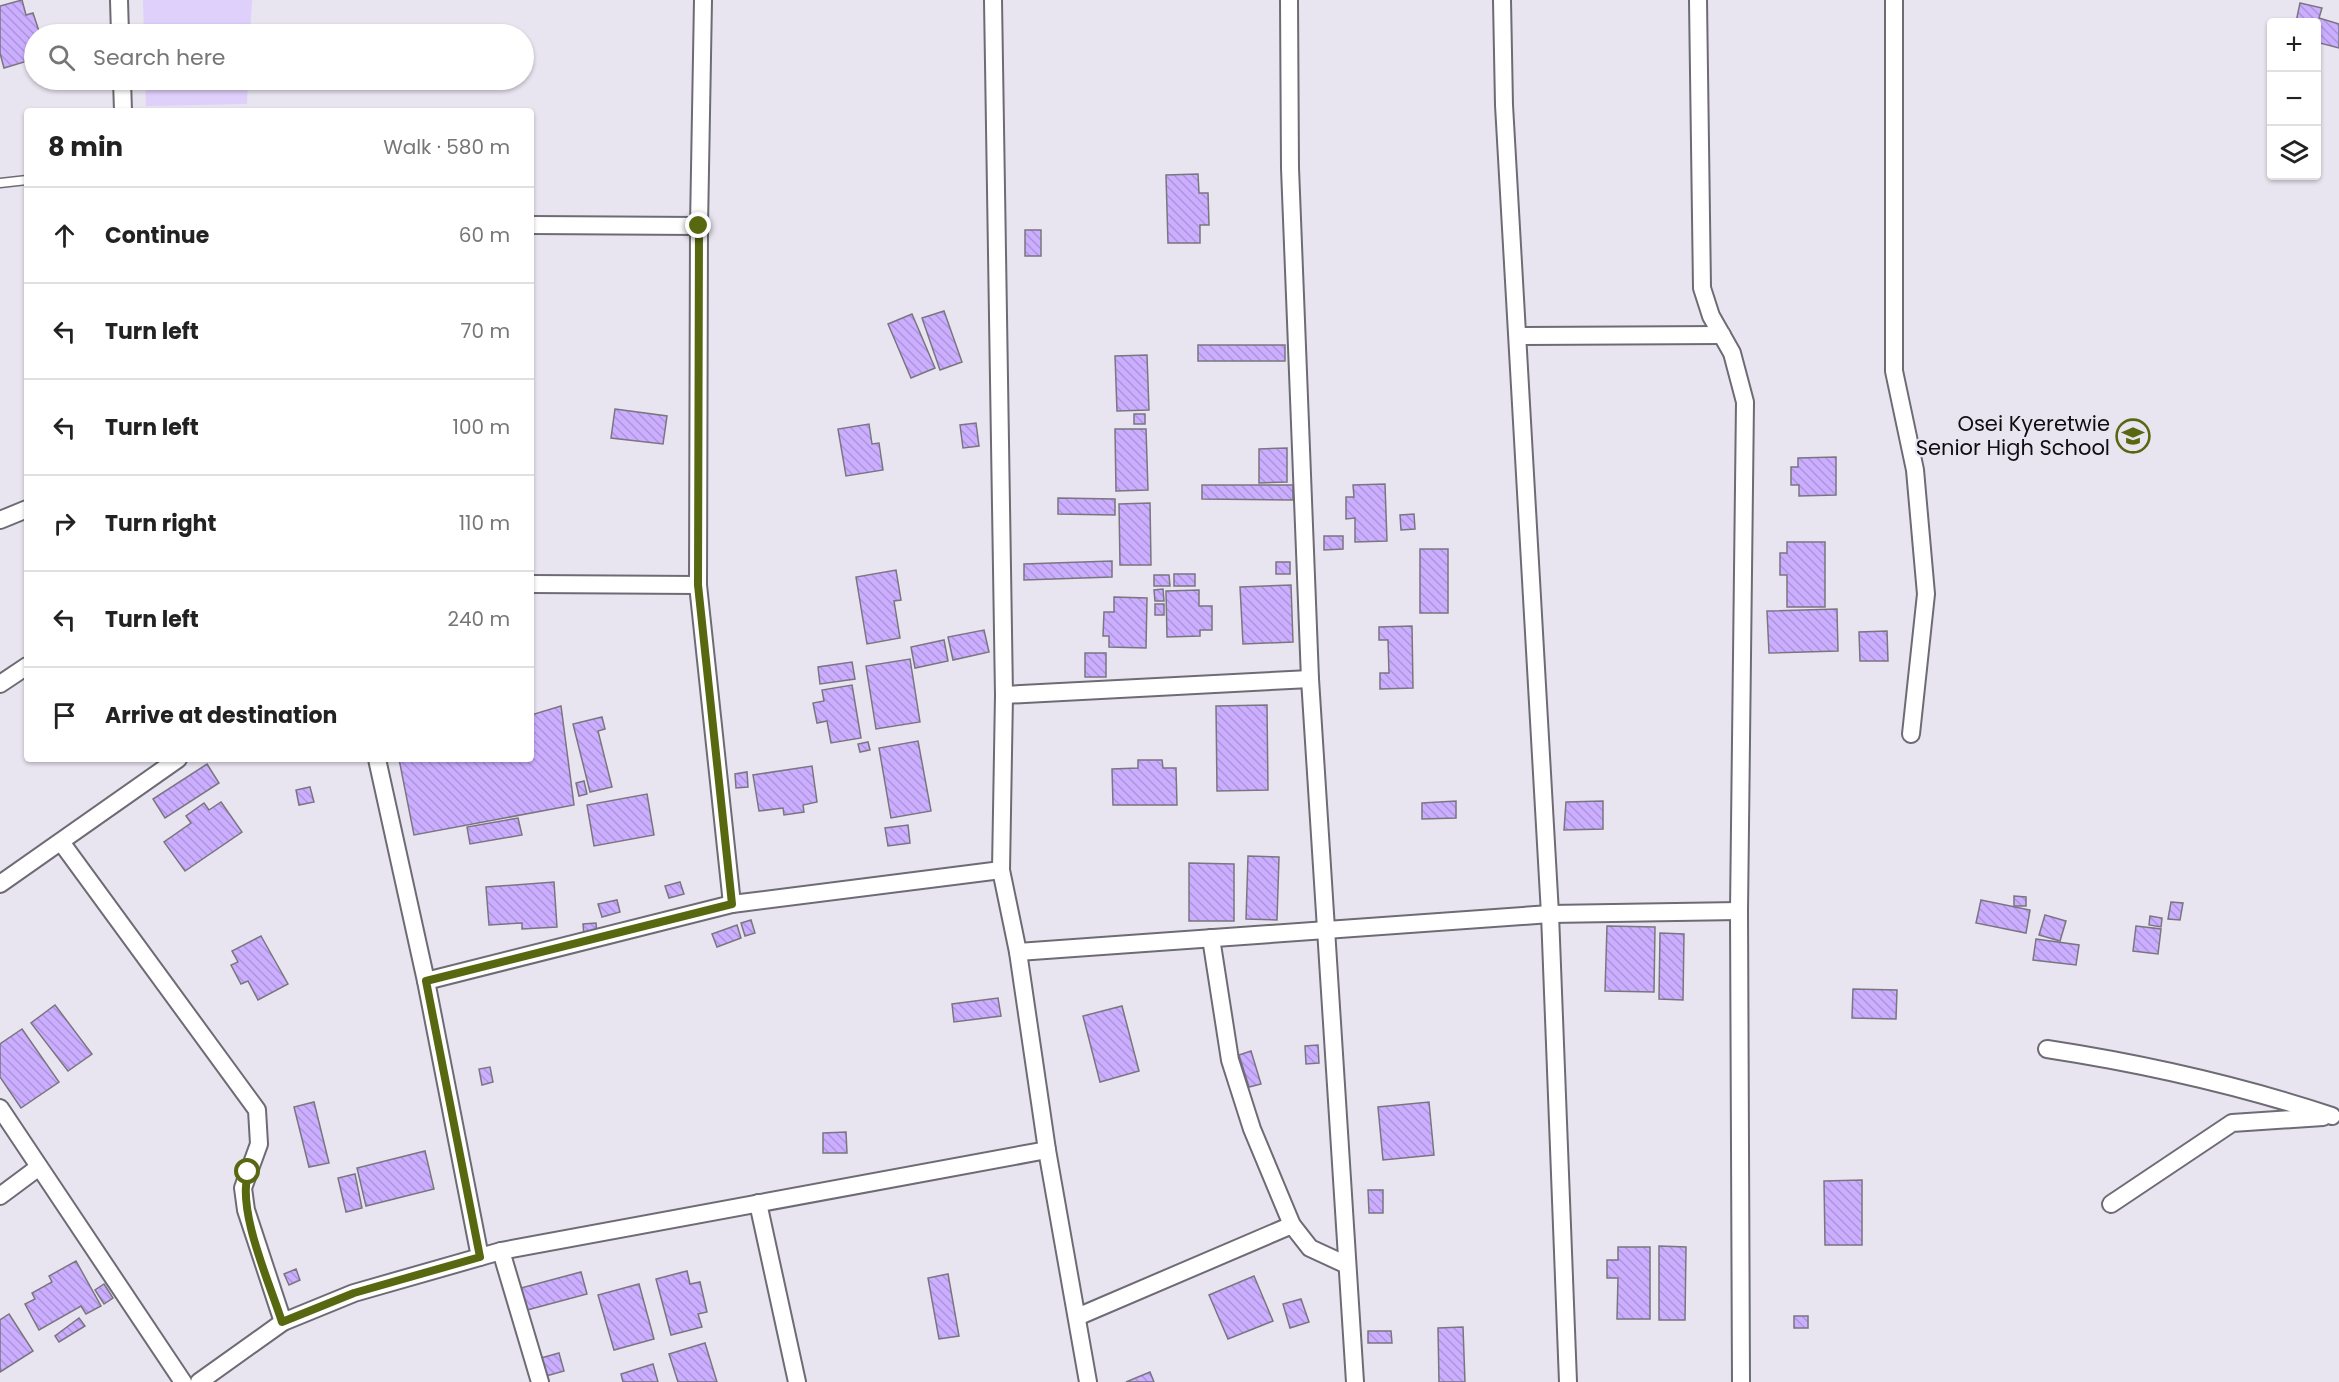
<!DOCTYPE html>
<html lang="en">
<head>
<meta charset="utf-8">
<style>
  body { margin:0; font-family:Poppins,sans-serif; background:#f2f2f2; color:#222 }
  .controls { position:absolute; right:18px; top:18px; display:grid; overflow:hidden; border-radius:6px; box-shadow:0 2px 4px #0004 }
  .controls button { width:54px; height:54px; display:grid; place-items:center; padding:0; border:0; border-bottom:2px solid #e0e0e0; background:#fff; color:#222; font:30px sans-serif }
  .stop { position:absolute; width:18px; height:18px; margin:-14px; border:4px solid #586811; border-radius:50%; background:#fff }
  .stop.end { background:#586811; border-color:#fff; box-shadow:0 2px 6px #0008 }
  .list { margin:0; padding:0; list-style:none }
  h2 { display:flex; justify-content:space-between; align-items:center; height:78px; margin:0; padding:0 24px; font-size:26px }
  h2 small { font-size:20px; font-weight:400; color:#767676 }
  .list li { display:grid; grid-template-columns:39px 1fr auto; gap:18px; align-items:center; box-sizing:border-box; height:96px; padding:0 24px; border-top:2px solid #e0e0e0 }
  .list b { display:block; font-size:22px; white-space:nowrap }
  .list em { font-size:20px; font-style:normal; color:#767676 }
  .icon { flex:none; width:33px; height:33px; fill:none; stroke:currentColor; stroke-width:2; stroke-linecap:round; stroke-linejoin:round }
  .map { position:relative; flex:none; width:2339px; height:1382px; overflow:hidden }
  .search { position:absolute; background:#fff; box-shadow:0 2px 4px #0004; left:24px; top:24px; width:510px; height:66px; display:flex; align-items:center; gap:15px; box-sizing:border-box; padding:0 21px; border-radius:33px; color:#767676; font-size:22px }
  .panel { position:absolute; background:#fff; box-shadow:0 2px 4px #0004; left:24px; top:108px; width:510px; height:654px; border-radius:6px }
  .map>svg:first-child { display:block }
</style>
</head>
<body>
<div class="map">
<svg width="2339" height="1382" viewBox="0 0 2339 1382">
  <defs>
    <pattern id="building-back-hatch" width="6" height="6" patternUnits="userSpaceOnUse" patternTransform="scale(1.5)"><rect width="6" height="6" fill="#cbaeff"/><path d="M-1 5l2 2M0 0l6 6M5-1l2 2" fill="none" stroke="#ad94da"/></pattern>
  </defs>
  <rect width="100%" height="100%" fill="#e9e5f0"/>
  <g fill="#decffb">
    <polygon points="143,0 252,0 250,34 144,34"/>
    <polygon points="145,80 248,80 247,104 146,106"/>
  </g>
  <g fill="url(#building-back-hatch)" stroke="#79767f" stroke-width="1.5">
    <polygon points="22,0 26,15 33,13 40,34 33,37 34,59 4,68 0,53 0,6"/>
    <polygon points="2300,3 2322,8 2319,18 2339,24 2339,48 2316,42 2316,22 2296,22"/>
    <polygon points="1198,174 1199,193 1208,193 1209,225 1200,225 1200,243 1168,243 1166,175"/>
    <rect x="1025" y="230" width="16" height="26"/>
    <polygon points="944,311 962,362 940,370 922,318"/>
    <polygon points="912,314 935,368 911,378 888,324"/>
    <rect x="1198" y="345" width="87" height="16"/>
    <polygon points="1147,355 1149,410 1117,411 1115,356"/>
    <polygon points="615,409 667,416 663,444 611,438"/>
    <rect x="1134" y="414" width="11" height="10"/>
    <polygon points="976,423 979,446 963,448 960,425"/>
    <polygon points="869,424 872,444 879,443 883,470 846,476 838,429"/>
    <polygon points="1115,429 1146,429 1148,490 1116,491"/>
    <polygon points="1287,448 1287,482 1259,483 1259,449"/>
    <polygon points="1836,457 1836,495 1799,496 1799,485 1791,485 1791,467 1798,467 1798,458"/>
    <polygon points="1385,484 1387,541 1355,542 1355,518 1346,519 1346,497 1354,497 1353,485"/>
    <polygon points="1202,485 1293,485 1293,500 1202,499"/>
    <polygon points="1058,498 1115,499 1115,515 1058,514"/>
    <polygon points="1150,503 1151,565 1120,565 1119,504"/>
    <polygon points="1414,514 1415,529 1401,530 1400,515"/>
    <polygon points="1324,536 1343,536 1343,549 1324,550"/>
    <polygon points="1787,542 1825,542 1825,607 1787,607 1787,575 1780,575 1780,553 1787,553"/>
    <rect x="1420" y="549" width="28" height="64"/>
    <polygon points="1112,561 1112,577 1024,580 1024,564"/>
    <rect x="1276" y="562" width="14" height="12"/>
    <polygon points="896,570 901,600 894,601 900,638 867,644 856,577"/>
    <rect x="1174" y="574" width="21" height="12"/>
    <polygon points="1154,575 1169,575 1170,586 1154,586"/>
    <polygon points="1291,585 1293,642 1243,644 1240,587"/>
    <polygon points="1163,589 1164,601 1155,601 1154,590"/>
    <polygon points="1199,590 1199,606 1212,606 1212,630 1200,630 1200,636 1167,637 1166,591"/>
    <polygon points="1114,597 1147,598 1146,648 1109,647 1109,636 1103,636 1104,612 1114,612"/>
    <rect x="1155" y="604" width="9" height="11"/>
    <polygon points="1837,609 1838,651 1769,653 1767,611"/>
    <polygon points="1412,626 1413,688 1380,689 1380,673 1389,673 1388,640 1379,640 1379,627"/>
    <polygon points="984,630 989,652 953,660 948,637"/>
    <polygon points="1887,631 1888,661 1860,661 1859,632"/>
    <polygon points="944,640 948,661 915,668 911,647"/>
    <rect x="1085" y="653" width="21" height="24"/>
    <polygon points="910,659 920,722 876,729 866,666"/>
    <polygon points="852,662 855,679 820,684 818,667"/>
    <polygon points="852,685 861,738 831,743 827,721 817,723 813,703 824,701 822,690"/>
    <polygon points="1267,705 1268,790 1217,791 1216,706"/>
    <polygon points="561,706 574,805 414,835 399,759 531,759 531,715"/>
    <polygon points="602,717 605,729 598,731 612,787 590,792 573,724"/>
    <polygon points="918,741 931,811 891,818 879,748"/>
    <polygon points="868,742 870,750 860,752 858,744"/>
    <polygon points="1138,760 1162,760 1163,768 1176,768 1177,805 1113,805 1112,769 1138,768"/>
    <polygon points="207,764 219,783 165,818 153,799"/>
    <polygon points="812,766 817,802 803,805 804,812 784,815 783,808 759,811 753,775"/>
    <polygon points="747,772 748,787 736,788 735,774"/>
    <polygon points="584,781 587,794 579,796 576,783"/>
    <polygon points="310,787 314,802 299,805 296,790"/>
    <polygon points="647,794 654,835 594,846 587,805"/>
    <polygon points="1456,801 1456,818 1422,819 1422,803"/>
    <polygon points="1603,801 1603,829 1564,830 1566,802"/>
    <polygon points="221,802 242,832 185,871 164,842 191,823 186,816 204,803 209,810"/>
    <polygon points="518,818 522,835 470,844 467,827"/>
    <polygon points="908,825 910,843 888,846 885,828"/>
    <polygon points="1248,856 1279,857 1277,920 1246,919"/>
    <polygon points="1189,863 1234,864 1234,921 1189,921"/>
    <polygon points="554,882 557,927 522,929 522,923 489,925 486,887"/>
    <polygon points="680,882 684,894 669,898 665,886"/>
    <polygon points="2014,896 2026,897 2026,906 2014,906"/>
    <polygon points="617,900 620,912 602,917 598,904"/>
    <polygon points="1981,900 2030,910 2026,933 1976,923"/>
    <polygon points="2171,902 2183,903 2180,920 2168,919"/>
    <polygon points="2045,915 2066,921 2060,941 2039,935"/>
    <polygon points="2150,916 2162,918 2161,927 2149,925"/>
    <polygon points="751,920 755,933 745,936 741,923"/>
    <polygon points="596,923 597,935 584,936 583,924"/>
    <polygon points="737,925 741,938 717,947 712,934"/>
    <polygon points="1607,926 1655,927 1654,992 1605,991"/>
    <polygon points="2136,926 2161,929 2158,954 2133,951"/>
    <polygon points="1660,933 1684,934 1683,1000 1659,999"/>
    <polygon points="261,936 288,984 258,1000 248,981 241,984 231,965 238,962 232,951"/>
    <polygon points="2036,939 2079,945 2076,965 2033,960"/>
    <polygon points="1853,989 1897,990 1896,1019 1852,1018"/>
    <polygon points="998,998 1001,1016 954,1022 952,1004"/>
    <polygon points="55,1005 92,1054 68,1071 31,1023"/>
    <polygon points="1122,1006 1139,1071 1100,1082 1083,1016"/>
    <polygon points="22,1029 59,1082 21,1108 0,1077 0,1044"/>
    <polygon points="1318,1045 1319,1063 1306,1064 1305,1046"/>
    <polygon points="1251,1051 1261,1084 1249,1087 1239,1055"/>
    <polygon points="490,1067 493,1082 482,1085 479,1069"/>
    <polygon points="314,1102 329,1163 309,1167 294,1107"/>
    <polygon points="1429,1102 1434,1155 1383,1160 1378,1107"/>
    <polygon points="846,1132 847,1153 823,1153 823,1133"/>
    <polygon points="425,1151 434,1189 366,1206 357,1168"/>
    <polygon points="355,1174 362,1208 346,1212 338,1178"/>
    <polygon points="1862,1180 1862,1245 1825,1245 1824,1181"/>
    <polygon points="1368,1190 1383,1190 1383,1213 1369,1213"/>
    <polygon points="1659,1246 1686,1247 1685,1320 1659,1320"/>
    <polygon points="1618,1247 1650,1247 1650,1319 1617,1319 1618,1278 1607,1278 1607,1260 1618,1260"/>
    <polygon points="76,1261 101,1306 86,1314 81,1306 39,1330 25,1304 35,1299 32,1293 52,1282 49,1276"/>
    <polygon points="296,1269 300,1280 289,1285 284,1274"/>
    <polygon points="687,1271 690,1284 700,1282 707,1312 698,1314 702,1327 671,1335 656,1279"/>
    <polygon points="581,1272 587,1294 527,1310 521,1288"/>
    <polygon points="948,1274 959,1336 939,1339 928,1278"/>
    <polygon points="1254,1276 1273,1321 1228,1339 1209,1295"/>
    <polygon points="104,1284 113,1298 104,1304 95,1290"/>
    <polygon points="639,1284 654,1339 614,1350 598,1295"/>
    <polygon points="1301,1299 1309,1322 1290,1328 1283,1304"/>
    <polygon points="9,1314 33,1351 0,1372 0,1320"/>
    <rect x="1794" y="1316" width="14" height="12"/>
    <polygon points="79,1318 85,1326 59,1342 55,1336"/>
    <polygon points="1463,1327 1465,1382 1439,1382 1438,1328"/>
    <polygon points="1368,1331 1391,1331 1392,1343 1368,1343"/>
    <polygon points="705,1343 717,1382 678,1382 669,1354"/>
    <polygon points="559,1353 564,1371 546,1376 541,1358"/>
    <polygon points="653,1364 658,1382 623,1382 621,1374"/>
    <polygon points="1150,1372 1154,1382 1126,1382"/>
  </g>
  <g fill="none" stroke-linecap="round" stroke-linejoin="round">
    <defs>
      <polyline id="lane" points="0,183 27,180"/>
      <g id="street">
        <polyline points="119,0 120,34"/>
        <polyline points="703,0 699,226 698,585 732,904"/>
        <polyline points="993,0 1004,695 1001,870 1018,952 1047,1150 1088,1382"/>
        <polyline points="1289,0 1290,168 1310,679 1355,1382"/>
        <polyline points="1502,0 1504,105 1550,914 1568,1382"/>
        <polyline points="1698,0 1702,288 1711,316 1732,353 1745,402 1739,911 1741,1382"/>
        <polyline points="1894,0 1894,371 1915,470 1926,594 1911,734"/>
        <polyline points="122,80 123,111"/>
        <polyline points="531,225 699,226"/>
        <polyline points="1518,336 1722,335"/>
        <polyline points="0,520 27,509"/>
        <polyline points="531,584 698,585"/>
        <polyline points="0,684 27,666"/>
        <polyline points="1004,695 1310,679"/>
        <polyline points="377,759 426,981 480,1257"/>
        <polyline points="61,842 257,1110 259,1144 243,1188 246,1210 283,1322"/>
        <polyline points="0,884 178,759"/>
        <polyline points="1211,938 1230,1060 1252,1129 1292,1225 1310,1248 1347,1265"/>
        <polyline points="1018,952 1550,914 1739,911"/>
        <polyline points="426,981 732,904 1001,870"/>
        <path d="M2047,1049C2145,1064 2238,1085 2332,1116"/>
        <polyline points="0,1108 183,1382"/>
        <polyline points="0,1196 39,1167"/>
        <polyline points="758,1203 797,1382"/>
        <polyline points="2111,1204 2232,1123 2323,1117"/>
        <polyline points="501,1251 540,1382"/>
        <polyline points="1077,1317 1292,1225"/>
        <polyline points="199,1382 283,1322 354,1293 501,1251 1047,1150"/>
      </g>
    </defs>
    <use href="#lane" stroke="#6e6b75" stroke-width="11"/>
    <use href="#street" stroke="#6e6b75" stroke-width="20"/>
    <use href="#lane" stroke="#fff" stroke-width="8"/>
    <use href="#street" stroke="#fff" stroke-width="16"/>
  </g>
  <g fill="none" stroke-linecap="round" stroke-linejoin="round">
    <path stroke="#586811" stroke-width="8" d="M248,1172C237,1212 269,1281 282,1322L354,1293L480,1257L426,981L732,904L698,585L699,226"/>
  </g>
  <defs>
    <symbol id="school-ring" viewBox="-11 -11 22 22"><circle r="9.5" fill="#e9e5f0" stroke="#586811" stroke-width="1.5"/><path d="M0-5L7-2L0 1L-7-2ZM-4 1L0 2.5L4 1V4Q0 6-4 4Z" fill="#586811"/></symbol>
  </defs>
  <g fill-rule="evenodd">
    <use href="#school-ring" x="2114" y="417" width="38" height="38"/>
  </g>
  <g text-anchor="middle" stroke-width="4.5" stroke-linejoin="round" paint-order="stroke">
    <g font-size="21" fill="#0f0e11" stroke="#e9e5f0" text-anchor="end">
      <text x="2110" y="431">Osei Kyeretwie<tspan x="2110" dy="24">Senior High School</tspan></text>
    </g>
  </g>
</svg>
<div class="controls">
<button>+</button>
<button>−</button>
<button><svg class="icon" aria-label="layers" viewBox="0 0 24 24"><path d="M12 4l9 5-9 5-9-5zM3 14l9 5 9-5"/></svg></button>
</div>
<div class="stop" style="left:248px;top:1172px"></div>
<div class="stop end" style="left:699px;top:226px"></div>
<div class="search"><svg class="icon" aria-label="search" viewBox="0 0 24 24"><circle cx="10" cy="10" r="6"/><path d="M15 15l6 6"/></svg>Search here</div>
<section class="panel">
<h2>8 min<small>Walk · 580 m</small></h2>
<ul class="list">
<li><svg class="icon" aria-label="ahead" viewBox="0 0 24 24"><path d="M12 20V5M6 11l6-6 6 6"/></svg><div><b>Continue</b></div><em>60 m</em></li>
<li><svg class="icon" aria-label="left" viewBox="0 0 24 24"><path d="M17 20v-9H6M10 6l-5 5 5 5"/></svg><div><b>Turn left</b></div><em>70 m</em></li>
<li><svg class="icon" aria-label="left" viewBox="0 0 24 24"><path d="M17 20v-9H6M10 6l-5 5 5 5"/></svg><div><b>Turn left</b></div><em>100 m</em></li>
<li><svg class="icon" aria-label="right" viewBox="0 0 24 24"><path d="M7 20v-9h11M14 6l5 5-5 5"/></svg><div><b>Turn right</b></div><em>110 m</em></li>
<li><svg class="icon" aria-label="left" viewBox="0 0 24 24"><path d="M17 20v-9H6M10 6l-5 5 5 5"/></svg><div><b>Turn left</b></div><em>240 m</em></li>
<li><svg class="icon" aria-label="arrive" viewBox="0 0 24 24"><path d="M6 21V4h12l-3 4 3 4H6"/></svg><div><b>Arrive at destination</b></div></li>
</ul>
</section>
</div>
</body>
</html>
